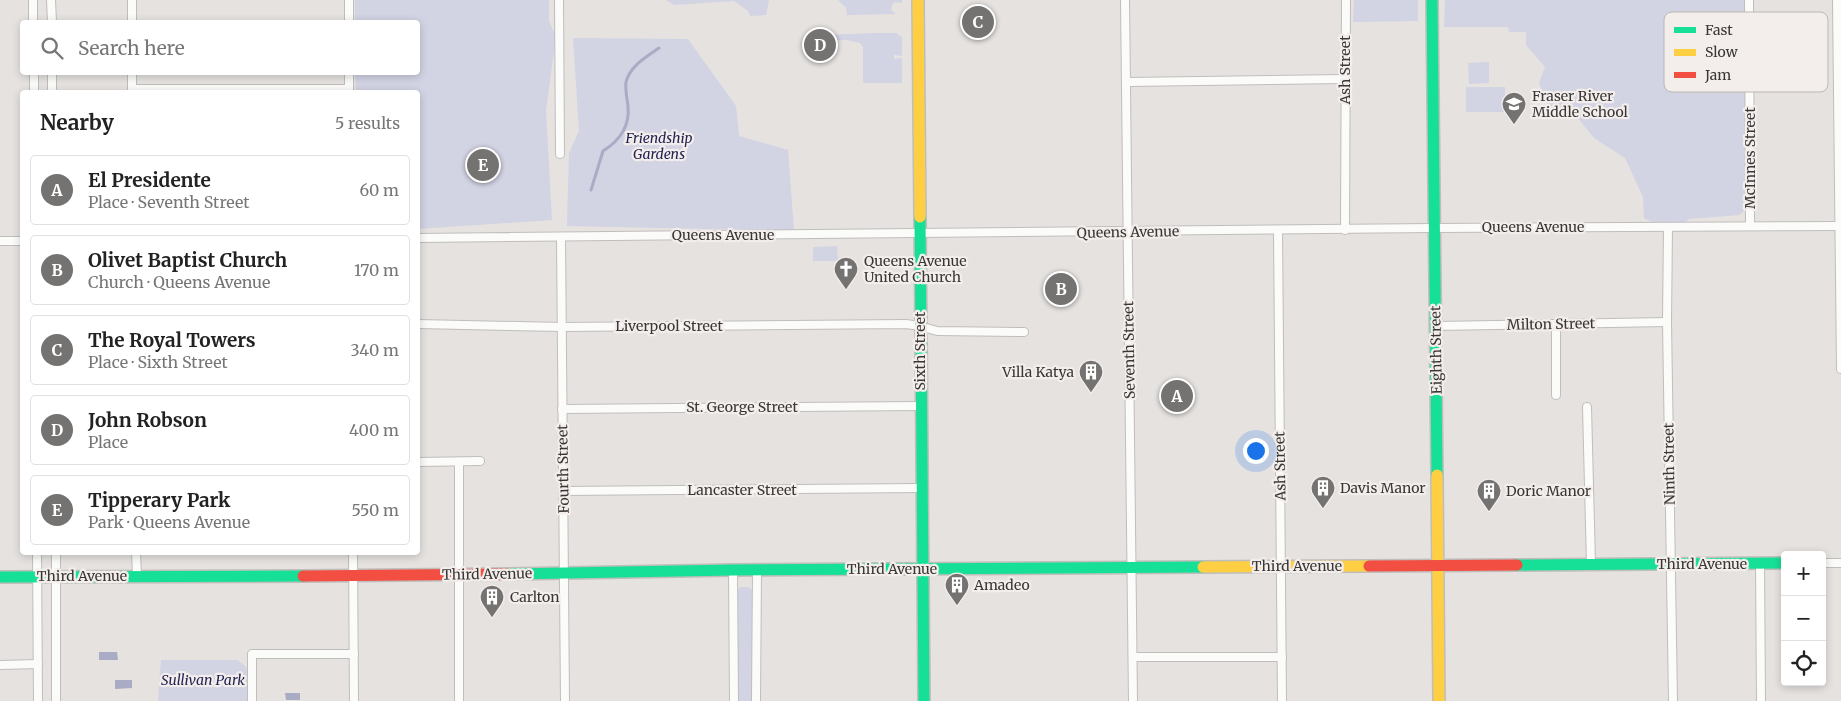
<!DOCTYPE html>
<html lang="en">
<head>
<meta charset="utf-8">
<style>
  body { margin:0; font-family:Merriweather,serif; background:#f2f2f2; color:#222 }
  .controls { position:absolute; right:15px; bottom:15px; display:grid; overflow:hidden; border-radius:5px; box-shadow:0 2px 8px #0003 }
  .controls button { width:45px; height:45px; display:grid; place-items:center; padding:0; border:0; border-bottom:1px solid #e0e0e0; background:#fff; color:#222; font:25px sans-serif }
  .you { position:absolute; left:1255px; top:450px; width:18px; height:18px; margin:-12px; border:4px solid #fff; border-radius:50%; background:#1a73e8; box-shadow:0 0 0 8px #1a73e833 }
  .badge { display:grid; place-items:center; width:32px; height:32px; border-radius:50%; background:#757372; color:#fff; font-size:16px; font-weight:700 }
  .pin { position:absolute; translate:-50% -50%; border:2px solid #fff; box-shadow:0 1px 5px #0006 }
  .list { margin:0; padding:0; list-style:none }
  h2 { display:flex; justify-content:space-between; align-items:center; height:65px; margin:0; padding:0 20px; font-size:21px }
  h2 small { font-size:16px; font-weight:400; color:#767676 }
  .list li { display:grid; grid-template-columns:32px 1fr auto; gap:15px; align-items:center; box-sizing:border-box; height:70px; margin:0 10px 10px; padding:0 10px; border:1px solid #e0e0e0; border-radius:5px }
  .list b { display:block; font-size:19px; white-space:nowrap }
  .list p { margin:0; font-size:16px; white-space:nowrap; color:#767676 }
  .list em { font-size:16px; font-style:normal; color:#767676 }
  .icon { flex:none; width:28px; height:28px; fill:none; stroke:currentColor; stroke-width:2; stroke-linecap:round; stroke-linejoin:round }
  .map { position:relative; flex:none; width:1841px; height:701px; overflow:hidden }
  .search { position:absolute; background:#fff; box-shadow:0 2px 8px #0003; left:20px; top:20px; width:400px; height:55px; display:flex; align-items:center; gap:12px; box-sizing:border-box; padding:0 18px; border-radius:5px; color:#767676; font-size:19px }
  .panel { position:absolute; background:#fff; box-shadow:0 2px 8px #0003; left:20px; top:90px; width:400px; height:465px; border-radius:5px }
  .map>svg:first-child { display:block }
</style>
</head>
<body>
<div class="map">
<svg width="1841" height="701" viewBox="0 0 1841 701">
  <rect width="100%" height="100%" fill="#e5e2e0"/>
  <g fill="#d2d3e3">
    <polygon points="355,0 549,0 549,21 555,35 555,44 546,110 552,220 418,229 418,92 356,92 355,73 418,72 418,22 355,22"/>
    <polygon points="666,0 769,0 766,15 750,16 748,11 734,1 674,5"/>
    <polygon points="838,0 902,0 902,3 895,2 892,5 891,10 896,14 847,15 846,8"/>
    <polygon points="1354,0 1418,0 1418,21 1353,22"/>
    <polygon points="1445,0 1744,0 1746,203 1744,211 1739,215 1689,219 1684,223 1654,223 1644,218 1643,197 1625,158 1594,138 1573,112 1548,106 1539,83 1545,67 1526,45 1526,32 1509,32 1508,27 1444,27"/>
    <polygon points="877,33 896,33 902,37 902,56 894,55 894,59 902,58 902,83 863,83 863,47 860,43 847,40 822,41 822,35"/>
    <polygon points="573,38 688,39 736,106 739,136 788,150 794,231 567,226 569,153 579,131"/>
    <polygon points="1489,62 1489,83 1469,84 1468,63"/>
    <rect x="1466" y="87" width="39" height="25"/>
    <polygon points="837,246 838,260 834,261 813,261 813,247"/>
    <polygon points="741,587 749,587 754,593 753,701 737,701 737,590"/>
    <polygon points="161,660 237,660 245,666 247,670 249,701 158,701"/>
  </g>
  <g fill="#aaabc5">
    <polygon points="99,652 117,652 118,660 99,660"/>
    <polygon points="115,680 132,680 132,688 115,689"/>
    <polygon points="285,693 300,693 300,700 286,700"/>
  </g>
  <g fill="none" stroke-linecap="round" stroke-linejoin="round">
    <path stroke="#aaabc5" stroke-width="3" d="M591,190L603,151C619,141 630,126 628,106C627,98 625,90 626,82C630,66 646,57 659,48"/>
    <defs>
      <g id="street">
        <polyline points="33,0 33,22"/>
        <polyline points="51,0 52,22"/>
        <polyline points="132,0 132,22"/>
        <polyline points="559,0 560,154"/>
        <polyline points="1125,0 1133,701"/>
        <polyline points="1749,0 1750,226"/>
        <polyline points="1837,0 1841,369"/>
        <polyline points="349,22 349,0"/>
        <polyline points="34,72 34,92"/>
        <polyline points="52,72 52,92"/>
        <polyline points="349,72 349,92"/>
        <polyline points="1127,82 1344,79"/>
        <polyline points="132,89 349,89"/>
        <polyline points="132,92 132,72"/>
        <polyline points="1668,227 1667,322 1673,701"/>
        <polyline points="1278,230 1282,701"/>
        <polyline points="1345,230 1346,0"/>
        <polyline points="561,237 565,701"/>
        <polyline points="418,238 1433,228 1841,226"/>
        <polyline points="0,241 22,241"/>
        <polyline points="418,324 562,327 906,324 920,326 937,331 1024,332"/>
        <polyline points="1556,324 1556,395"/>
        <polyline points="1436,326 1667,322"/>
        <polyline points="1587,407 1591,564"/>
        <polyline points="562,409 921,406"/>
        <polyline points="418,462 480,461"/>
        <polyline points="459,462 459,701"/>
        <polyline points="563,491 922,488"/>
        <polyline points="37,552 38,701"/>
        <polyline points="56,552 56,701"/>
        <polyline points="136,552 137,576"/>
        <polyline points="353,552 354,701"/>
        <polyline points="1760,563 1761,701"/>
        <polyline points="1822,563 1841,563"/>
        <polyline points="733,570 734,701"/>
        <polyline points="1133,657 1282,657"/>
        <polyline points="0,665 38,664"/>
        <polyline points="252,701 252,654 354,654"/>
        <polyline points="756,701 757,570"/>
      </g>
      <g id="fast">
        <polyline points="1432,0 1437,475"/>
        <polyline points="920,217 924,701"/>
        <polyline points="1517,565 1785,563"/>
        <polyline points="509,574 733,570 1203,567"/>
        <polyline points="0,577 303,576"/>
      </g>
      <g id="slow">
        <polyline points="918,0 920,217"/>
        <polyline points="1437,475 1439,701"/>
        <polyline points="1203,567 1369,566"/>
      </g>
      <g id="jam">
        <polyline points="1369,566 1517,565"/>
        <polyline points="303,576 509,574"/>
      </g>
    </defs>
    <use href="#street" stroke="#c0bebd" stroke-width="10"/>
    <use href="#fast" stroke="#c0bebd" stroke-width="14"/>
    <use href="#slow" stroke="#c0bebd" stroke-width="14"/>
    <use href="#jam" stroke="#c0bebd" stroke-width="14"/>
    <use href="#street" stroke="#fbfbfa" stroke-width="8"/>
    <use href="#fast" stroke="#16e098" stroke-width="11"/>
    <use href="#slow" stroke="#ffcf43" stroke-width="11"/>
    <use href="#jam" stroke="#f24e42" stroke-width="11"/>
  </g>
  <defs>
    <symbol id="school-pin" viewBox="-11 -11 22 30"><path d="M0 17L-7.5 6A9.5 9.5 0 1 1 7.5 6Z" fill="#757372" stroke="#f3eeec"/><path d="M0-5L7-2L0 1L-7-2ZM-4 1L0 2.5L4 1V4Q0 6-4 4Z" fill="#fff"/></symbol>
    <symbol id="church-pin" viewBox="-11 -11 22 30"><path d="M0 17L-7.5 6A9.5 9.5 0 1 1 7.5 6Z" fill="#757372" stroke="#f3eeec"/><path d="M-1.2-6h2.4v3.5h3.3v2.4h-3.3V6h-2.4V-.1h-3.3v-2.4h3.3Z" fill="#fff"/></symbol>
    <symbol id="building-pin" viewBox="-11 -11 22 30"><path d="M0 17L-7.5 6A9.5 9.5 0 1 1 7.5 6Z" fill="#757372" stroke="#f3eeec"/><path d="M-4-6H4V6H1V3H-1V6H-4ZM-2.5-4.3h1.7v1.8h-1.7ZM.8-4.3h1.7v1.8H.8ZM-2.5-1h1.7V.8h-1.7ZM.8-1h1.7V.8H.8Z" fill="#fff"/></symbol>
  </defs>
  <g fill-rule="evenodd">
    <use href="#school-pin" x="1500" y="90" width="28" height="38"/>
    <use href="#church-pin" x="832" y="255" width="28" height="38"/>
    <use href="#building-pin" x="1077" y="358" width="28" height="38"/>
    <use href="#building-pin" x="1309" y="474" width="28" height="38"/>
    <use href="#building-pin" x="1475" y="477" width="28" height="38"/>
    <use href="#building-pin" x="943" y="571" width="28" height="38"/>
    <use href="#building-pin" x="478" y="583" width="28" height="38"/>
  </g>
  <g text-anchor="middle" stroke-width="4.5" stroke-linejoin="round" paint-order="stroke">
    <g font-size="14" fill="#393736" stroke="#f3eeec">
      <text transform="translate(1345 70) rotate(-90)" y="5">Ash Street</text>
      <text transform="translate(1750 158) rotate(-90)" y="5">McInnes Street</text>
      <text x="1533" y="232">Queens Avenue</text>
      <text transform="translate(1128 232) rotate(-1)" y="5">Queens Avenue</text>
      <text x="723" y="240">Queens Avenue</text>
      <text transform="translate(1551 324) rotate(-1)" y="5">Milton Street</text>
      <text x="669" y="331">Liverpool Street</text>
      <text transform="translate(1129 350) rotate(-91)" y="5">Seventh Street</text>
      <text transform="translate(1436 350) rotate(-91)" y="5">Eighth Street</text>
      <text transform="translate(920 351) rotate(-90)" y="5">Sixth Street</text>
      <text x="742" y="412">St. George Street</text>
      <text transform="translate(1669 464) rotate(-91)" y="5">Ninth Street</text>
      <text transform="translate(1280 466) rotate(-91)" y="5">Ash Street</text>
      <text transform="translate(563 469) rotate(-91)" y="5">Fourth Street</text>
      <text x="742" y="495">Lancaster Street</text>
      <text x="1702" y="569">Third Avenue</text>
      <text x="1297" y="571">Third Avenue</text>
      <text x="892" y="574">Third Avenue</text>
      <text transform="translate(487 574) rotate(-1)" y="5">Third Avenue</text>
      <text x="82" y="581">Third Avenue</text>
    </g>
    <g font-size="14" fill="#393736" stroke="#f3eeec" text-anchor="start">
      <text x="1532" y="101">Fraser River<tspan x="1532" dy="16">Middle School</tspan></text>
      <text x="864" y="266">Queens Avenue<tspan x="864" dy="16">United Church</tspan></text>
      <text x="1074" y="377" text-anchor="end">Villa Katya</text>
      <text x="1340" y="493">Davis Manor</text>
      <text x="1506" y="496">Doric Manor</text>
      <text x="974" y="590">Amadeo</text>
      <text x="510" y="602">Carlton</text>
    </g>
    <g font-size="14" font-style="italic" fill="#242353" stroke="#f3eeec">
      <text x="659" y="143">Friendship<tspan x="659" dy="16">Gardens</tspan></text>
      <text x="203" y="685">Sullivan Park</text>
    </g>
  </g>
  <rect x="1664" y="12" width="164" height="80" rx="8" fill="#f3eeec" stroke="#bbb7b5" stroke-width="1"/>
  <rect x="1674" y="27" width="22" height="6" fill="#16e098"/>
  <rect x="1674" y="49" width="22" height="7" fill="#ffcf43"/>
  <rect x="1674" y="72" width="22" height="6" fill="#f24e42"/>
  <g font-size="14" fill="#393736">
    <text x="1705" y="35">Fast</text>
    <text x="1705" y="57">Slow</text>
    <text x="1705" y="80">Jam</text>
  </g>
</svg>
<div class="controls">
<button>+</button>
<button>−</button>
<button><svg class="icon" aria-label="locate" viewBox="0 0 24 24"><circle cx="12" cy="12" r="6"/><path d="M12 2v4M12 18v4M2 12h4M18 12h4"/></svg></button>
</div>
<div class="you"></div>
<div class="pin badge" style="left:1177px;top:396px">A</div>
<div class="pin badge" style="left:1061px;top:289px">B</div>
<div class="pin badge" style="left:978px;top:22px">C</div>
<div class="pin badge" style="left:820px;top:45px">D</div>
<div class="pin badge" style="left:483px;top:165px">E</div>
<div class="search"><svg class="icon" aria-label="search" viewBox="0 0 24 24"><circle cx="10" cy="10" r="6"/><path d="M15 15l6 6"/></svg>Search here</div>
<section class="panel">
<h2>Nearby<small>5 results</small></h2>
<ul class="list">
<li><span class="badge">A</span><div><b>El Presidente</b><p>Place · Seventh Street</p></div><em>60 m</em></li>
<li><span class="badge">B</span><div><b>Olivet Baptist Church</b><p>Church · Queens Avenue</p></div><em>170 m</em></li>
<li><span class="badge">C</span><div><b>The Royal Towers</b><p>Place · Sixth Street</p></div><em>340 m</em></li>
<li><span class="badge">D</span><div><b>John Robson</b><p>Place</p></div><em>400 m</em></li>
<li><span class="badge">E</span><div><b>Tipperary Park</b><p>Park · Queens Avenue</p></div><em>550 m</em></li>
</ul>
</section>
</div>
</body>
</html>
